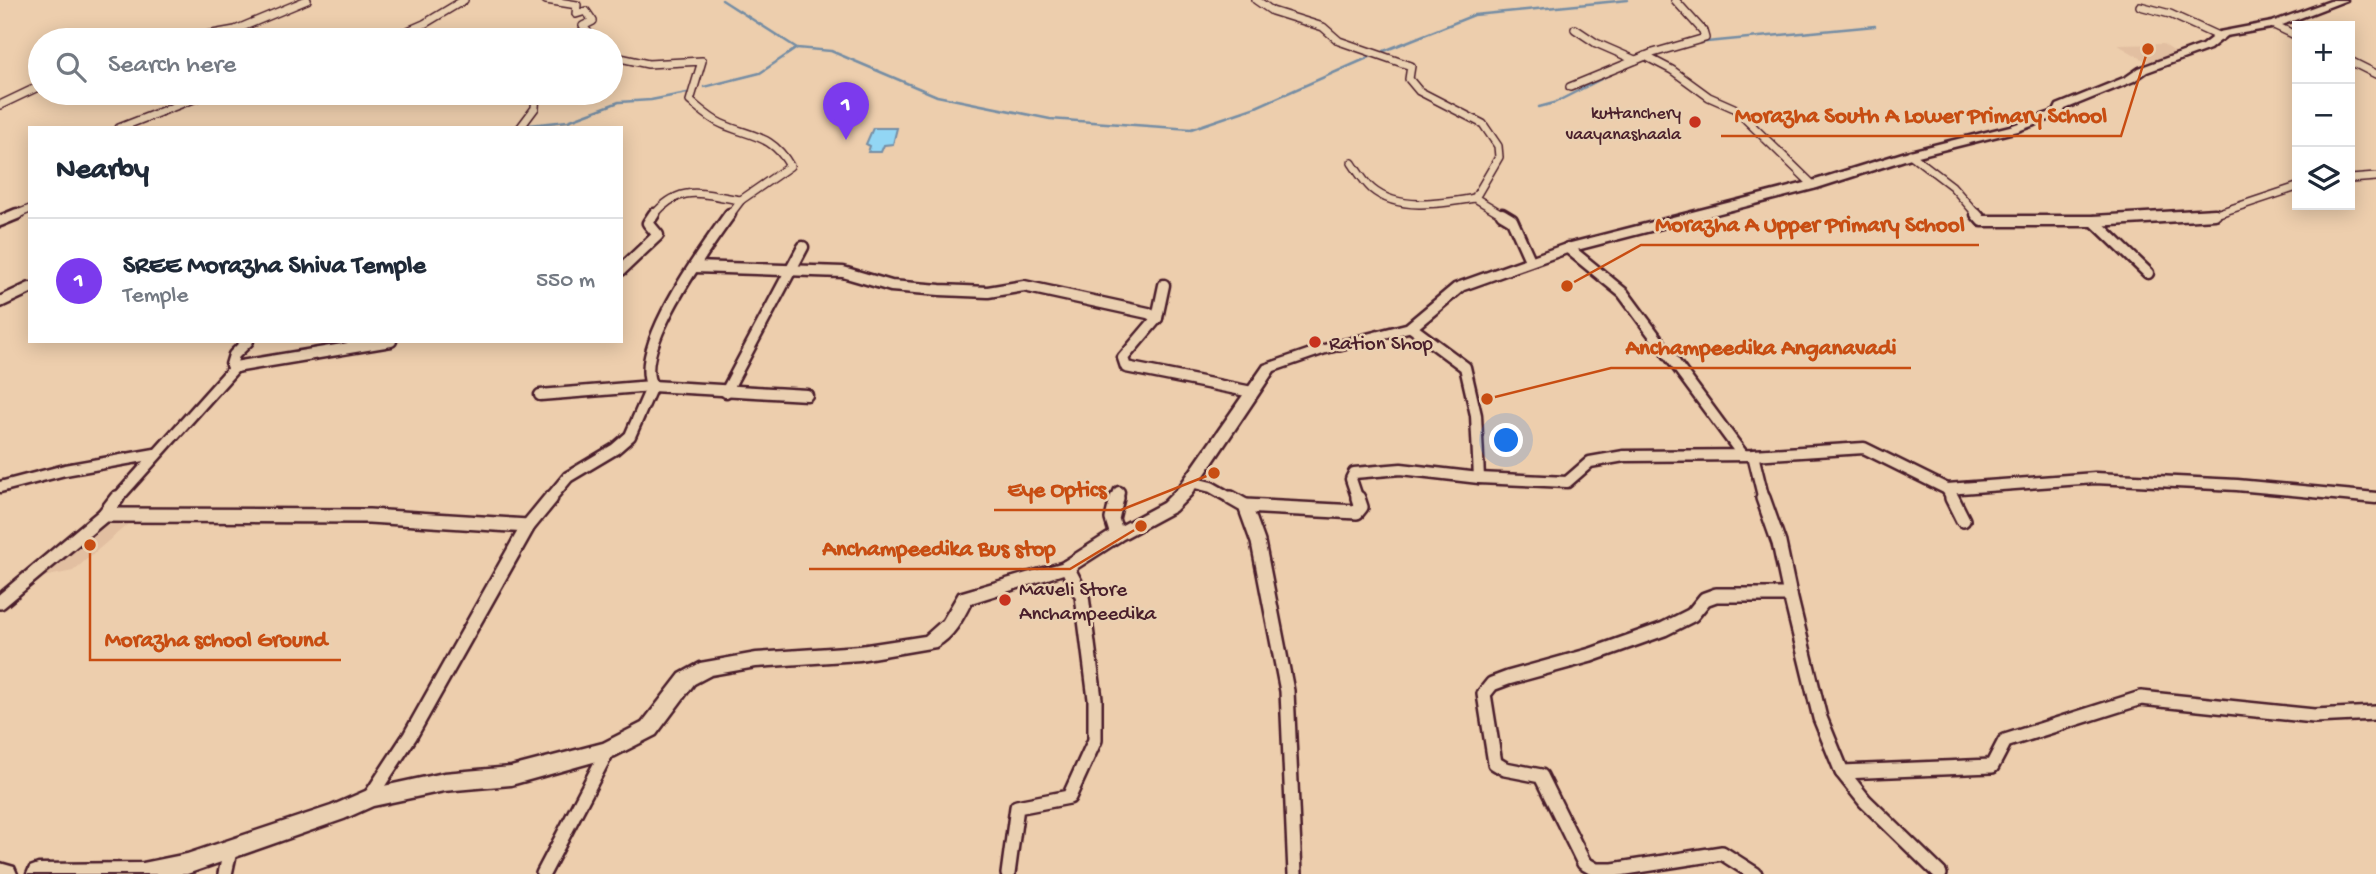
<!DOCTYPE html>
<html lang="en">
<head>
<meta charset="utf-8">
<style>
  body { margin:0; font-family:"Gochi Hand",sans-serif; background:#f6f6f7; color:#1f2937 }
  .controls { position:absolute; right:21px; top:21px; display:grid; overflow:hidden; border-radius:0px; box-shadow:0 4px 18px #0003 }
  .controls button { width:63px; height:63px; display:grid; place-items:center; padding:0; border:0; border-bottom:2px solid #e0e1e3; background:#fff; color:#1f2937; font:35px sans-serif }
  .you { position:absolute; left:1507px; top:441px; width:24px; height:24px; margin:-18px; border:5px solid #fff; border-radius:50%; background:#1a73e8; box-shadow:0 0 0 10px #1a73e833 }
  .badge { display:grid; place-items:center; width:46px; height:46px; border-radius:50%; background:#7c3aed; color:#fff; font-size:23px; font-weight:700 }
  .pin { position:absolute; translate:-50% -58px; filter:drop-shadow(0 2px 4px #0008) }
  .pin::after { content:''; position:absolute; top:37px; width:24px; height:21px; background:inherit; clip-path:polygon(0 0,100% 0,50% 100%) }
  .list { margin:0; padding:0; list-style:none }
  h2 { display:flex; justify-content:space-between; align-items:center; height:91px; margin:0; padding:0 28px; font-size:30px }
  h2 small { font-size:23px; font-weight:400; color:#747a83 }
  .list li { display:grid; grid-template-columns:46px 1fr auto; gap:21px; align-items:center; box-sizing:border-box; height:126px; padding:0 28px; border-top:2px solid #e0e1e3 }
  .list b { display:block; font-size:26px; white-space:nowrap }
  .list p { margin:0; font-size:23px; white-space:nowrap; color:#747a83 }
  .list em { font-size:23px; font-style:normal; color:#747a83 }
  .icon { flex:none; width:38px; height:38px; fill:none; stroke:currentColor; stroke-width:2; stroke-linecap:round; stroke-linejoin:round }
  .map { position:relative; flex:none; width:2376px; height:874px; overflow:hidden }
  .search { position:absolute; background:#fff; box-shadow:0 4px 18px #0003; left:28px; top:28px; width:595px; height:77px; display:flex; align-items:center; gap:18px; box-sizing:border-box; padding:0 24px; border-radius:38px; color:#747a83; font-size:26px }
  .panel { position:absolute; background:#fff; box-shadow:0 4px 18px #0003; left:28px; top:126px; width:595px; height:217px; border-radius:0px }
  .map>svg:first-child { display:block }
</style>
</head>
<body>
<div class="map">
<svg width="2376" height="874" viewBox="0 0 2376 874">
  <rect width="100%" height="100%" fill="#edcead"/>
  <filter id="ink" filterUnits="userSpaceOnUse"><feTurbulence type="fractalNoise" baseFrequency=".0143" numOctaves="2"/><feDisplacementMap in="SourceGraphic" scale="14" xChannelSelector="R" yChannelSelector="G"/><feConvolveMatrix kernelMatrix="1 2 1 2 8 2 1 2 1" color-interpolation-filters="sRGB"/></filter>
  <g filter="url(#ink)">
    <g fill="#e2bfa1">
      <polygon points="2163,44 2178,54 2153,62 2144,60 2118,45"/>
      <polygon points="134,519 73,571 38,578 109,520"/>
    </g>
    <polygon fill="#92d6f4" stroke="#758da4" stroke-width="2" points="873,128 897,128 893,144 884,145 881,152 868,152 870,146 866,144"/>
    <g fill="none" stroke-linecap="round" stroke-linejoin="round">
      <g stroke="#758da4" stroke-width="2.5">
        <polyline points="722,0 797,48 831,51 937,96 1050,119 1191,129 1256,107 1372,56"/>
        <polyline points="1696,43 1875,26"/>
        <polyline points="1384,51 1474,15 1628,0"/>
        <polyline points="704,87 760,73 797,48"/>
        <polyline points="1539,107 1554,103 1613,73"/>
        <polyline points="499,128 568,121 619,102 651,100 687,93"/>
      </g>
      <defs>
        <g id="minor-far2">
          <polyline points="546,0 577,5 576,14 586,11 593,21 583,26 594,40"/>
          <polyline points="1256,0 1272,11 1323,27 1339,41 1411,66 1409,79 1419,91 1483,124 1498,146 1499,157 1475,198 1505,216"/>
          <polyline points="2140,6 2170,14 2220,37"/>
          <polyline points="2274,25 2297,36"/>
          <polyline points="1575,29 1596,43 1635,60"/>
          <polyline points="179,40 235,30 307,0"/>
          <polyline points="339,40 359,33 381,40"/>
          <polyline points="387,40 424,24 464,0"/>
          <path d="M611,56L648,64L702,61L690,101C700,109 710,119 722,124C751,137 772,134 790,166L741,200L729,216"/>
          <polyline points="1645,56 1672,70 1709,97 1734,108 1813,185"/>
          <polyline points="2350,61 2376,74"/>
          <polyline points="1570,87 1653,53 1705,38 1703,31 1675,0"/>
          <polyline points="0,105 40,86"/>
          <polyline points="119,128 209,93"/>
          <polyline points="520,128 535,108 536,93"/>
          <polyline points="1910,154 1952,186 1978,216"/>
          <path d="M1352,163C1358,172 1364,182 1372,189C1399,212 1444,203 1475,198"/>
          <polyline points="2350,179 2376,177"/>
          <polyline points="13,216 30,209"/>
          <path d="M653,216C681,182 703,195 741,200"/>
          <polyline points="2194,216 2213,215 2297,187"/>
        </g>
        <g id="minor-far1">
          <polyline points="1502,214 1512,220 1530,260"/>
          <polyline points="1976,214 1982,221 2094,221 2215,214"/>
          <polyline points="0,221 17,214"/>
          <polyline points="2094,221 2148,273"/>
          <polyline points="1568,248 1623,293 1742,454"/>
          <polyline points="694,267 843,272 891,286 940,290 988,292 1024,286 1148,313 1157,318 1123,358 1126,367 1252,392"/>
          <polyline points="621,270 658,235 648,223 654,214"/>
          <polyline points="0,302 30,288"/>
          <polyline points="1157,318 1164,285"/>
          <polyline points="237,367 231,365 234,355 248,341"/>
          <polyline points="726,392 803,247"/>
          <polyline points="540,395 652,386 807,395"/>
          <polyline points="1753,455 1764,500"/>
          <polyline points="1479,478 1567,482 1590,462 1624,456 1753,455 1864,448 1947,489 2095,478 2237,485 2376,498"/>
          <polyline points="1191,482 1211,487 1234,500"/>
          <polyline points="0,487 65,470 155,454"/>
          <polyline points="1947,489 1953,500"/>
          <polyline points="116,500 235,367 391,341"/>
          <path d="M549,500L568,477L615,449L630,436L652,386C631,349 707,246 730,214"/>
          <polyline points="1117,500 1119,492"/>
          <polyline points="1358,500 1351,479 1354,473 1401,469 1479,478 1476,415 1465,367 1411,327"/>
        </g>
        <g id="minor">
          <polyline points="1231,498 1245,506 1258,542 1287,691 1295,874"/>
          <polyline points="1952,498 1963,520"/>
          <polyline points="1245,506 1357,512 1361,507 1358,498"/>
          <polyline points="104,515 369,516 528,526"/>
          <polyline points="1117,535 1112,519 1117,498"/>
          <polyline points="1790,595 1820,718 1842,772"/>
          <polyline points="0,602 104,515 117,498"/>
          <polyline points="370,797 410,736 528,526 551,498"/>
          <polyline points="225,874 230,851"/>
          <polyline points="543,874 608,750"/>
          <polyline points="1008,874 1017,807 1069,797 1095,740 1095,699 1082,596 1067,567"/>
          <polyline points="1755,874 1722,853 1613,870 1596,870 1584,863 1541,776 1505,769 1495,763 1484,694 1492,684 1508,678 1591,655 1664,629 1692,615 1705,599 1716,595 1790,595 1779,543 1763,498"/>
          <polyline points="1940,874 1865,801 1842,772 1992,766 2005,741 2141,698 2314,716 2376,713"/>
        </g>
        <g id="secondary">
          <path d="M2333,0H2347L2277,27L2226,36L2210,49L2147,72L2134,81L2065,109L2062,115L2018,131L1914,157L1817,188L1573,251L1464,290L1416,330L1326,353L1274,371L1191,495L1175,511L1123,539L1073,571L971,603C962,621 954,637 936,647L860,660L756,667L711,675L694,684L656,735L615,756L511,785L444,791L373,806L344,819L187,874H27L30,867L38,864L143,863L187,854L331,806L370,789L444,773L511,767L603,743L642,723L680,674L700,663L756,653L860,646L925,636L943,620L959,593L1061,563L1111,531L1163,503L1179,487L1264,365L1316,347L1406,324L1454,284L1563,245L1809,182L1906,152L2010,126L2054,111L2057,105L2126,77L2139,68L2202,45L2219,32L2272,22Z"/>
          <polygon points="0,863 14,867 17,874 0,874"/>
        </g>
      </defs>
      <use href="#minor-far2" stroke="#4a1f2b" stroke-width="10"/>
      <use href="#minor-far1" stroke="#4a1f2b" stroke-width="15"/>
      <use href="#minor" stroke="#4a1f2b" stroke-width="18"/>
      <use href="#secondary" stroke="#4a1f2b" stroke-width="5"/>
      <use href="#minor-far2" stroke="#ead0b1" stroke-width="7"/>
      <use href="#minor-far1" stroke="#ead0b1" stroke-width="10"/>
      <use href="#minor" stroke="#ead0b1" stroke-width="13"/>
      <use href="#secondary" fill="#ead0b1" fill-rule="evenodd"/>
    </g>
  </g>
  <g fill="#c8321e" stroke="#ead0b1" stroke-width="2.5">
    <circle cx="1695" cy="122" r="7"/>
    <circle cx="1315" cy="342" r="7"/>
    <circle cx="1005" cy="600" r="7"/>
  </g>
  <g text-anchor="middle" stroke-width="5" stroke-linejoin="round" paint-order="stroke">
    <g font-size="18" fill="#4a1f2b" stroke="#ead0b1" text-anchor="end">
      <text x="1681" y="118">kuttanchery<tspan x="1681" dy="21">vaayanashaala</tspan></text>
    </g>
    <g font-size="21" fill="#4a1f2b" stroke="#ead0b1" text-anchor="start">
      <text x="1329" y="349">Ration Shop</text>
      <text x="1019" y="595">Maveli Store<tspan x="1019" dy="24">Anchampeedika</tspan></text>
    </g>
  </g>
  <path fill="none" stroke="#c84d12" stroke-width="2.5" d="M2148 49L2121 136H1721M1567 286L1641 245H1979M1487 399L1611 368H1911M1214 473L1121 510H994M1141 526L1070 569H809M90 545L90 660H341"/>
  <g fill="#c84d12" stroke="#ead0b1" stroke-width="2.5">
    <circle cx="2148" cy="49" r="7"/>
    <circle cx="1567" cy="286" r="7"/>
    <circle cx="1487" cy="399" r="7"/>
    <circle cx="1214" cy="473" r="7"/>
    <circle cx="1141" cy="526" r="7"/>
    <circle cx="90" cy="545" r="7"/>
  </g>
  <g font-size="23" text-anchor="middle" font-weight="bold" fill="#c84d12" stroke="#ead0b1" stroke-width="5" stroke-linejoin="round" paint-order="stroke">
    <text x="1921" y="122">Morazha South A Lower Primary School</text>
    <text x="1810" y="231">Morazha A Upper Primary School</text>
    <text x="1761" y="354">Anchampeedika Anganavadi</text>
    <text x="1057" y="496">Eye Optics</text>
    <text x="939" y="555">Anchampeedika Bus stop</text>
    <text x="216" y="646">Morazha school Ground</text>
  </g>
</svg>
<div class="controls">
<button>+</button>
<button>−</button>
<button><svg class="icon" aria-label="layers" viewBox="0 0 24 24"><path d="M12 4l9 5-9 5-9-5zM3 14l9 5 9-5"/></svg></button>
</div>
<div class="you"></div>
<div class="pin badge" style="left:846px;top:140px">1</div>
<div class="search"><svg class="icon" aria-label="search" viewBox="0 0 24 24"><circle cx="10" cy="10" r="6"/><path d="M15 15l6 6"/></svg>Search here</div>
<section class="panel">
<h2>Nearby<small></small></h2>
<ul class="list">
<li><span class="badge">1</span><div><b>SREE Morazha Shiva Temple</b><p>Temple</p></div><em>550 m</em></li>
</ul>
</section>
</div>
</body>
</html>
